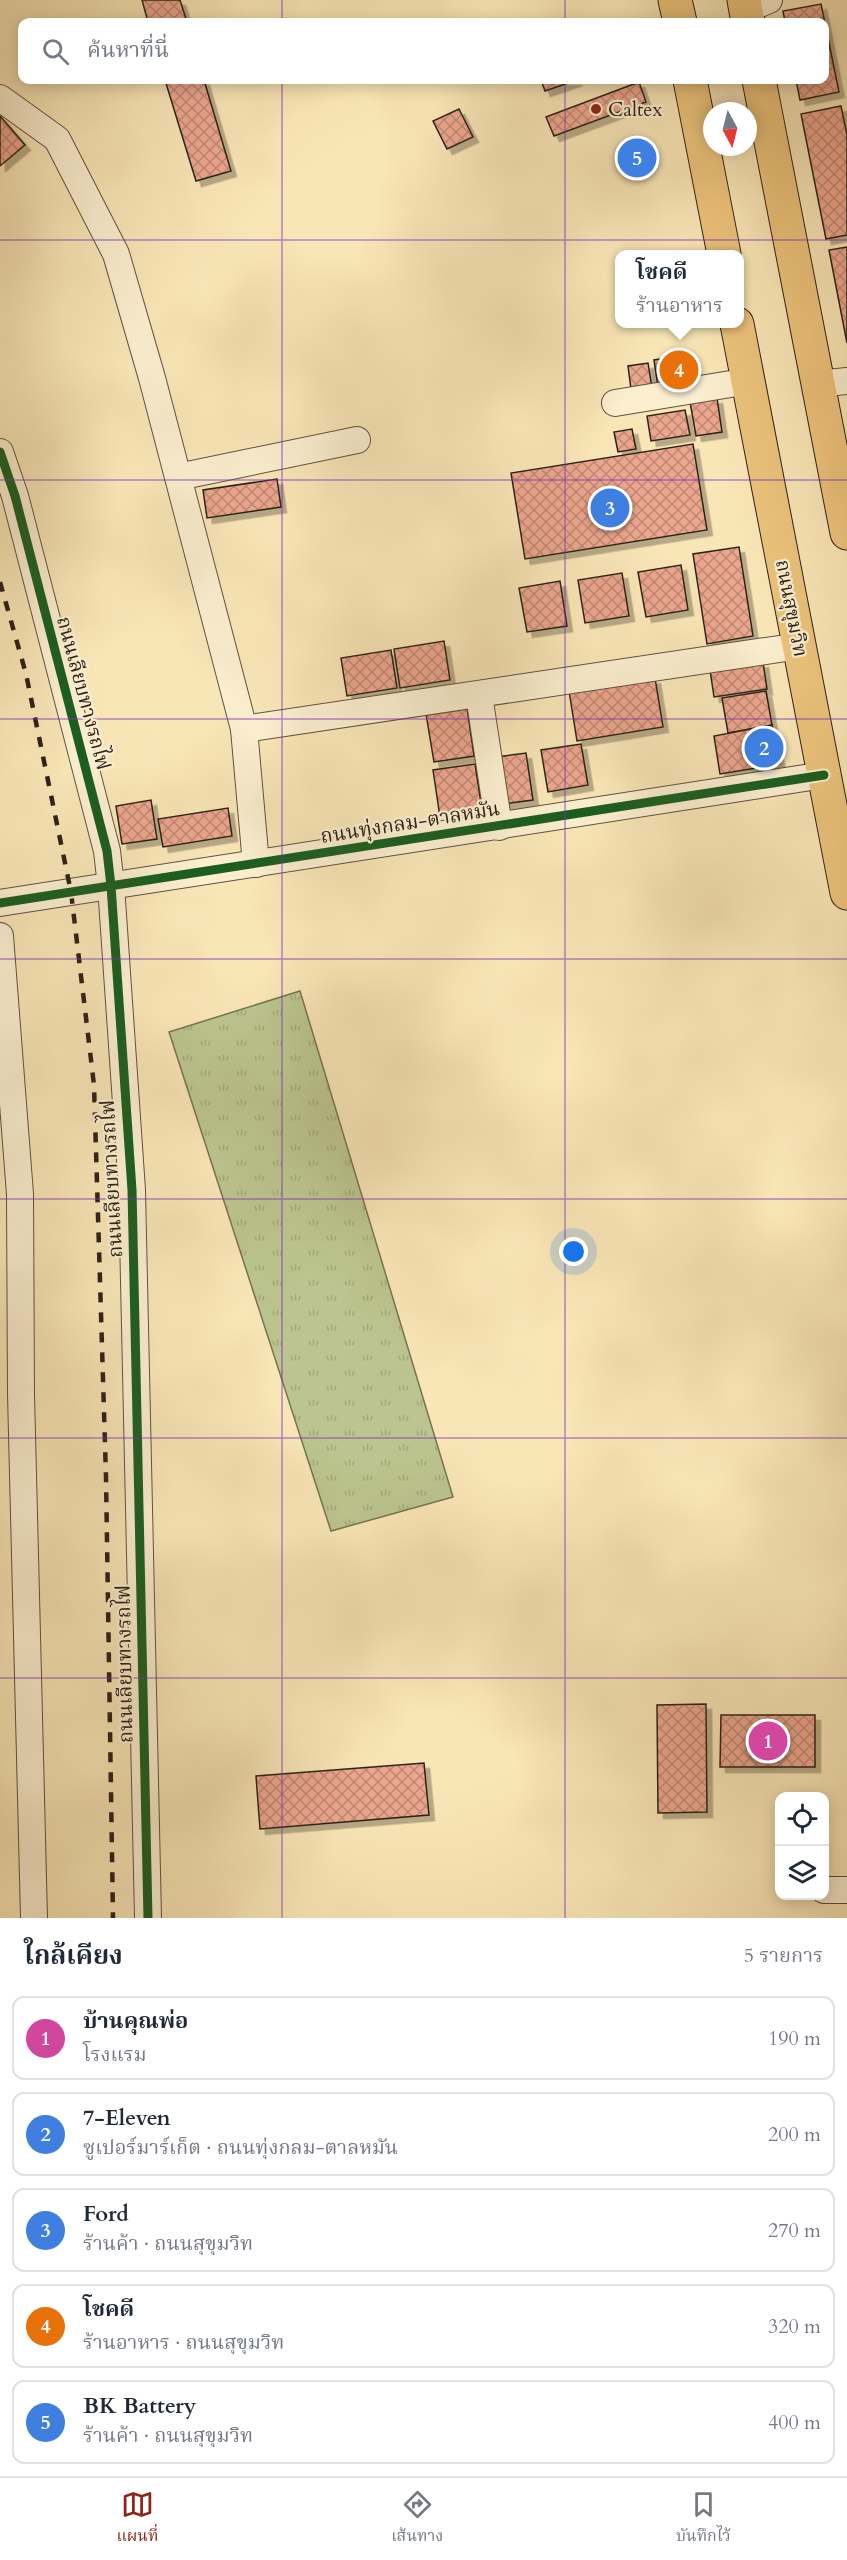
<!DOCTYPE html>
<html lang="th">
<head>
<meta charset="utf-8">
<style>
  body { margin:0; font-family:Cardo,"Noto Serif Thai",serif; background:#f2f2f3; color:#1f2937 }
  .controls { position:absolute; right:18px; bottom:18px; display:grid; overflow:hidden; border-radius:12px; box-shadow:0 3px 15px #0003 }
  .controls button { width:54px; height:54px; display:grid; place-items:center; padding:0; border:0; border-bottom:2px solid #e0e1e3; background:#fff; color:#1f2937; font:30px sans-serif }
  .compass { position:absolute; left:703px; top:102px; width:54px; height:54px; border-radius:50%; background:#fff; box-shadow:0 3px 15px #0003; rotate:173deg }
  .you { position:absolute; left:574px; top:1252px; width:21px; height:21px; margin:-15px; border:4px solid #fff; border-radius:50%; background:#1a73e8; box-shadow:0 0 0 9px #1a73e833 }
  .badge { display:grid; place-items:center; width:39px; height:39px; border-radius:50%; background:#8f2418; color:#fff; font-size:20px; font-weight:700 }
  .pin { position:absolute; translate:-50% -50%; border:3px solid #fff; box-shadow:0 2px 6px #0006 }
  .popup { position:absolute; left:615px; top:250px; width:129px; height:78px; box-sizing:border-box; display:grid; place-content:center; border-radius:12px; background:#fff; filter:drop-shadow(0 2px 4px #0005); font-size:20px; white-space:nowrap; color:#747a83 }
  .popup b { font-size:22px; color:#1f2937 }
  .popup::after { content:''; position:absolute; left:50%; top:100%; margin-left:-12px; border:12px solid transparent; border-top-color:#fff }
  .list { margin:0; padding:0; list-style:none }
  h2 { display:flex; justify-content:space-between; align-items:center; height:78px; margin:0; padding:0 24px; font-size:26px }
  h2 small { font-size:20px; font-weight:400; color:#747a83 }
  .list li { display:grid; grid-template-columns:39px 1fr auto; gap:18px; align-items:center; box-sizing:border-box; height:84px; margin:0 12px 12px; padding:0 12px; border:2px solid #e0e1e3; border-radius:12px }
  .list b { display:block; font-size:22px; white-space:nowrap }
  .list p { margin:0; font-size:20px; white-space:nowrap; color:#747a83 }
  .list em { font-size:20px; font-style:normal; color:#747a83 }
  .icon { flex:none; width:33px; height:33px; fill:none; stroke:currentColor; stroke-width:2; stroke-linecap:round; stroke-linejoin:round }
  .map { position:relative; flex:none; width:847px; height:1918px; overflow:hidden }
  .search { position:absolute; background:#fff; box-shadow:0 3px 15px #0003; left:18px; right:18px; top:18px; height:66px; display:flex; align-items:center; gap:15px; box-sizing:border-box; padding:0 21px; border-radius:12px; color:#747a83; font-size:22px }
  .sheet { height:558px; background:#fff }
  nav { display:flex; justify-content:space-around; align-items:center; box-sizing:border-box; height:84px; border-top:2px solid #e0e1e3; background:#fff; font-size:16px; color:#747a83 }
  nav a { display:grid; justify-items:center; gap:3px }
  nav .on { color:#8f2418 }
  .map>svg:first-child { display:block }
</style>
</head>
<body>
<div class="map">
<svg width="847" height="1918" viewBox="0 0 847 1918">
  <defs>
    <pattern id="grass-tufts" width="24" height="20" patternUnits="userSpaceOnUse" patternTransform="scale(1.5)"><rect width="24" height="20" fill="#bcc58f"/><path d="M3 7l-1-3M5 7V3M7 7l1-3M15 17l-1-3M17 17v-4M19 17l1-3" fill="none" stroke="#a2a97b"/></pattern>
    <pattern id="building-cross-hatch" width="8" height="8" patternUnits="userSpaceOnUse" patternTransform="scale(1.5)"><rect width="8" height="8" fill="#eca68e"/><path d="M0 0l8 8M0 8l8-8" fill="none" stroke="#bf8773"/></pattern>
    <filter id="shadow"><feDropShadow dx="5.5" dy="5.5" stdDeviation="0" flood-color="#0004"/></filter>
  </defs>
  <rect width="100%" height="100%" fill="#f9e6b7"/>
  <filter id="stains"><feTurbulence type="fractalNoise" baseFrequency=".00333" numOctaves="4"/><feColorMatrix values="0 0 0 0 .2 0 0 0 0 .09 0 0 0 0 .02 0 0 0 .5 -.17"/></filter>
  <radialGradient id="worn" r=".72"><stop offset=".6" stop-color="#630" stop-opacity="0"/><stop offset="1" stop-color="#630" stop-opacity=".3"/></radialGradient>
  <polygon fill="url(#grass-tufts)" stroke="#747354" stroke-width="1.5" points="300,991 453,1497 331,1531 169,1032"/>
  <g fill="url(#building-cross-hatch)" stroke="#2c2118" stroke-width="1.5" filter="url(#shadow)">
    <polygon points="142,0 180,0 187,22 148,22"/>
    <polygon points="821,4 839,92 800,100 796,80 824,80 824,22 785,22 783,11"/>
    <polygon points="165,80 204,80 231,171 196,181"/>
    <polygon points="541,80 577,80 545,91"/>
    <polygon points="639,82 646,102 554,136 546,117"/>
    <polygon points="841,106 847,135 847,235 826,239 801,114"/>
    <polygon points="459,109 473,137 447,149 433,121"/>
    <polygon points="0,116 25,145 0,166"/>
    <polygon points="847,247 847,343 829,250"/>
    <polygon points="689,355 692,377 659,394 654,360"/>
    <polygon points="648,363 653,394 632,397 628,366"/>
    <polygon points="717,398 722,432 696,436 690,402"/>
    <polygon points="685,410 690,435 651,441 647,416"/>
    <polygon points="632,429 636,449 618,452 614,432"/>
    <polygon points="693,444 707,530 525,559 511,473"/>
    <polygon points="277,479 281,507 207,518 203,490"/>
    <polygon points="739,547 753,636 707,644 693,554"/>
    <polygon points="681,565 688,610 646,617 638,572"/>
    <polygon points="622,573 629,616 585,623 578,580"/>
    <polygon points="560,581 567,626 527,632 519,588"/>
    <polygon points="444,641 450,680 400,688 394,649"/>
    <polygon points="391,650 397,688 347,696 341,658"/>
    <polygon points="763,662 767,689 714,697 710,670"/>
    <polygon points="655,678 663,727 577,741 569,691"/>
    <polygon points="766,691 772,725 728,733 722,698"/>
    <polygon points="467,708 474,756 434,762 426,714"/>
    <polygon points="772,725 780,764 720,774 714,736"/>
    <polygon points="581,744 588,785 548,792 541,750"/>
    <polygon points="526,753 533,800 503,804 496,757"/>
    <polygon points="475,764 482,810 440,817 433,770"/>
    <polygon points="151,800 157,839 122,844 116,806"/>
    <polygon points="228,808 232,836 163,847 158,819"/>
    <polygon points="706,1704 707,1812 658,1813 657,1705"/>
    <polygon points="721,1715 815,1715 815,1767 720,1767"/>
    <polygon points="424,1763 429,1815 260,1829 256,1776"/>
  </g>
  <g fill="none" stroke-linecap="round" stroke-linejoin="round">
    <defs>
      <g id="minor">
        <polyline points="746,10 769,0"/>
        <polyline points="0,98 57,139 116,254 152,378 244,729 256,864"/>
        <polyline points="818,384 847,381"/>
        <polyline points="615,403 749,381"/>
        <polyline points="0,452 15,496 107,851 111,886 132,1190 148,1918"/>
        <polyline points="178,477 357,440"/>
        <polyline points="479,695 499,827"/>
        <polyline points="244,729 799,646"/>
        <polyline points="0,903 824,775"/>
        <polyline points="0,936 20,1194 21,1394 34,1918"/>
        <polyline points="824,1890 847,1890"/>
      </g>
      <g id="highway">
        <polyline points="675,0 680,22"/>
        <polyline points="744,0 748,22"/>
        <polyline points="690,80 724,254"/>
        <polyline points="759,80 847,533"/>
        <polyline points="737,324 847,893"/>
      </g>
    </defs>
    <use href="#minor" stroke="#5f5240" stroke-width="28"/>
    <use href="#highway" stroke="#2c2118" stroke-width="35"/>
    <use href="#minor" stroke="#fbefd0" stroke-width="26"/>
    <use href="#highway" stroke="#ecc37c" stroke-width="33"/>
    <polyline stroke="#2c2118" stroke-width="4.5" stroke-dasharray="10 10" stroke-linecap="butt" points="0,582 26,674 71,892 94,1085 106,1477 113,1918"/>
    <defs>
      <g id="cycleway">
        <polyline points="0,452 15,496 107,851 111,886 132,1190 148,1918"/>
        <polyline points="0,903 824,775"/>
      </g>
    </defs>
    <use href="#cycleway" stroke="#fbefd0" stroke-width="13"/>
    <use href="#cycleway" stroke="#1b5e20" stroke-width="9"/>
  </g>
  <path fill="none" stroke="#7b2cbf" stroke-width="1.5" stroke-opacity="0.55" d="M282,0V22M565,0V22M282,80V1918M565,80V1918M0,240H847M0,480H847M0,719H847M0,959H847M0,1199H847M0,1438H847M0,1678H847"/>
  <circle fill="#8f2418" stroke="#fbefd0" stroke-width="2" cx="596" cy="109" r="6"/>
  <g text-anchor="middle" stroke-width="4.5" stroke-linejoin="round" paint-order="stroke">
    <g font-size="20" fill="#2c2118" stroke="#fbefd0" text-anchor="start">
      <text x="608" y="116">Caltex</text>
    </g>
    <g font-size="20" fill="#2c2118" stroke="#fbefd0">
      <text transform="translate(792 608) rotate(79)" y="7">ถนนสุขุมวิท</text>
      <text transform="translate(84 693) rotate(75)" y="7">ถนนเลียบทางรถไฟ</text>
      <text transform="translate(410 822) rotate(-9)" y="7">ถนนทุ่งกลม-ตาลหมัน</text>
      <text transform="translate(111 1179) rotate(-93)" y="7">ถนนเลียบทางรถไฟ</text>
      <text transform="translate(124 1664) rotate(-91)" y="7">ถนนเลียบทางรถไฟ</text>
    </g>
  </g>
  <rect width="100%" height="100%" filter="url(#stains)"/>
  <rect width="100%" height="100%" fill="url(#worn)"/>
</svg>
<div class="controls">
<button><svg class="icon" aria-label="locate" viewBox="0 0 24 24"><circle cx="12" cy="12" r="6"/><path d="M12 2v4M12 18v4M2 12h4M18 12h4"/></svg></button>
<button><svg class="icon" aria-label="layers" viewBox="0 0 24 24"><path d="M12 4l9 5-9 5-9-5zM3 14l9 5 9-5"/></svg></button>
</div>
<svg class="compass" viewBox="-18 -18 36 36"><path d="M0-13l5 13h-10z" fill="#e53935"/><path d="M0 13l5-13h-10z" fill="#747a83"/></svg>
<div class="you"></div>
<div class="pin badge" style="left:768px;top:1741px;background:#d1479c">1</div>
<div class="pin badge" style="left:764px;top:748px;background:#3f7fe0">2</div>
<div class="pin badge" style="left:610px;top:508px;background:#3f7fe0">3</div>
<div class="pin badge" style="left:679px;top:370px;background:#e8710a">4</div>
<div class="popup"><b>โชคดี</b>ร้านอาหาร</div>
<div class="pin badge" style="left:637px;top:158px;background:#3f7fe0">5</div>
<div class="search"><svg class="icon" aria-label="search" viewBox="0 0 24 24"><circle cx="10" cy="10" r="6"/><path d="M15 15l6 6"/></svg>ค้นหาที่นี่</div>
</div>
<section class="sheet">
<h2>ใกล้เคียง<small>5 รายการ</small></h2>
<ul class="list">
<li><span class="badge" style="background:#d1479c">1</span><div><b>บ้านคุณพ่อ</b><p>โรงแรม</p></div><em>190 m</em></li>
<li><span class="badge" style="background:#3f7fe0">2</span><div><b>7-Eleven</b><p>ซูเปอร์มาร์เก็ต · ถนนทุ่งกลม-ตาลหมัน</p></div><em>200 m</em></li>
<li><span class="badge" style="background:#3f7fe0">3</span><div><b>Ford</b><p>ร้านค้า · ถนนสุขุมวิท</p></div><em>270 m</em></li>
<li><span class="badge" style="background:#e8710a">4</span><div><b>โชคดี</b><p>ร้านอาหาร · ถนนสุขุมวิท</p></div><em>320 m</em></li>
<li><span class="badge" style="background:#3f7fe0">5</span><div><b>BK Battery</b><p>ร้านค้า · ถนนสุขุมวิท</p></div><em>400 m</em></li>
</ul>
</section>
<nav>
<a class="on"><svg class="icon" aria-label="map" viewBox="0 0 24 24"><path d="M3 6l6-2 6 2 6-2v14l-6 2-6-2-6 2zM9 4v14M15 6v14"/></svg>แผนที่</a>
<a><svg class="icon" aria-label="directions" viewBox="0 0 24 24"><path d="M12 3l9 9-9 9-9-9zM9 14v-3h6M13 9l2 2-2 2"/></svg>เส้นทาง</a>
<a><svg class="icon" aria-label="saved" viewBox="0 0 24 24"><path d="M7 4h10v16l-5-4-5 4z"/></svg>บันทึกไว้</a>
</nav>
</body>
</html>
